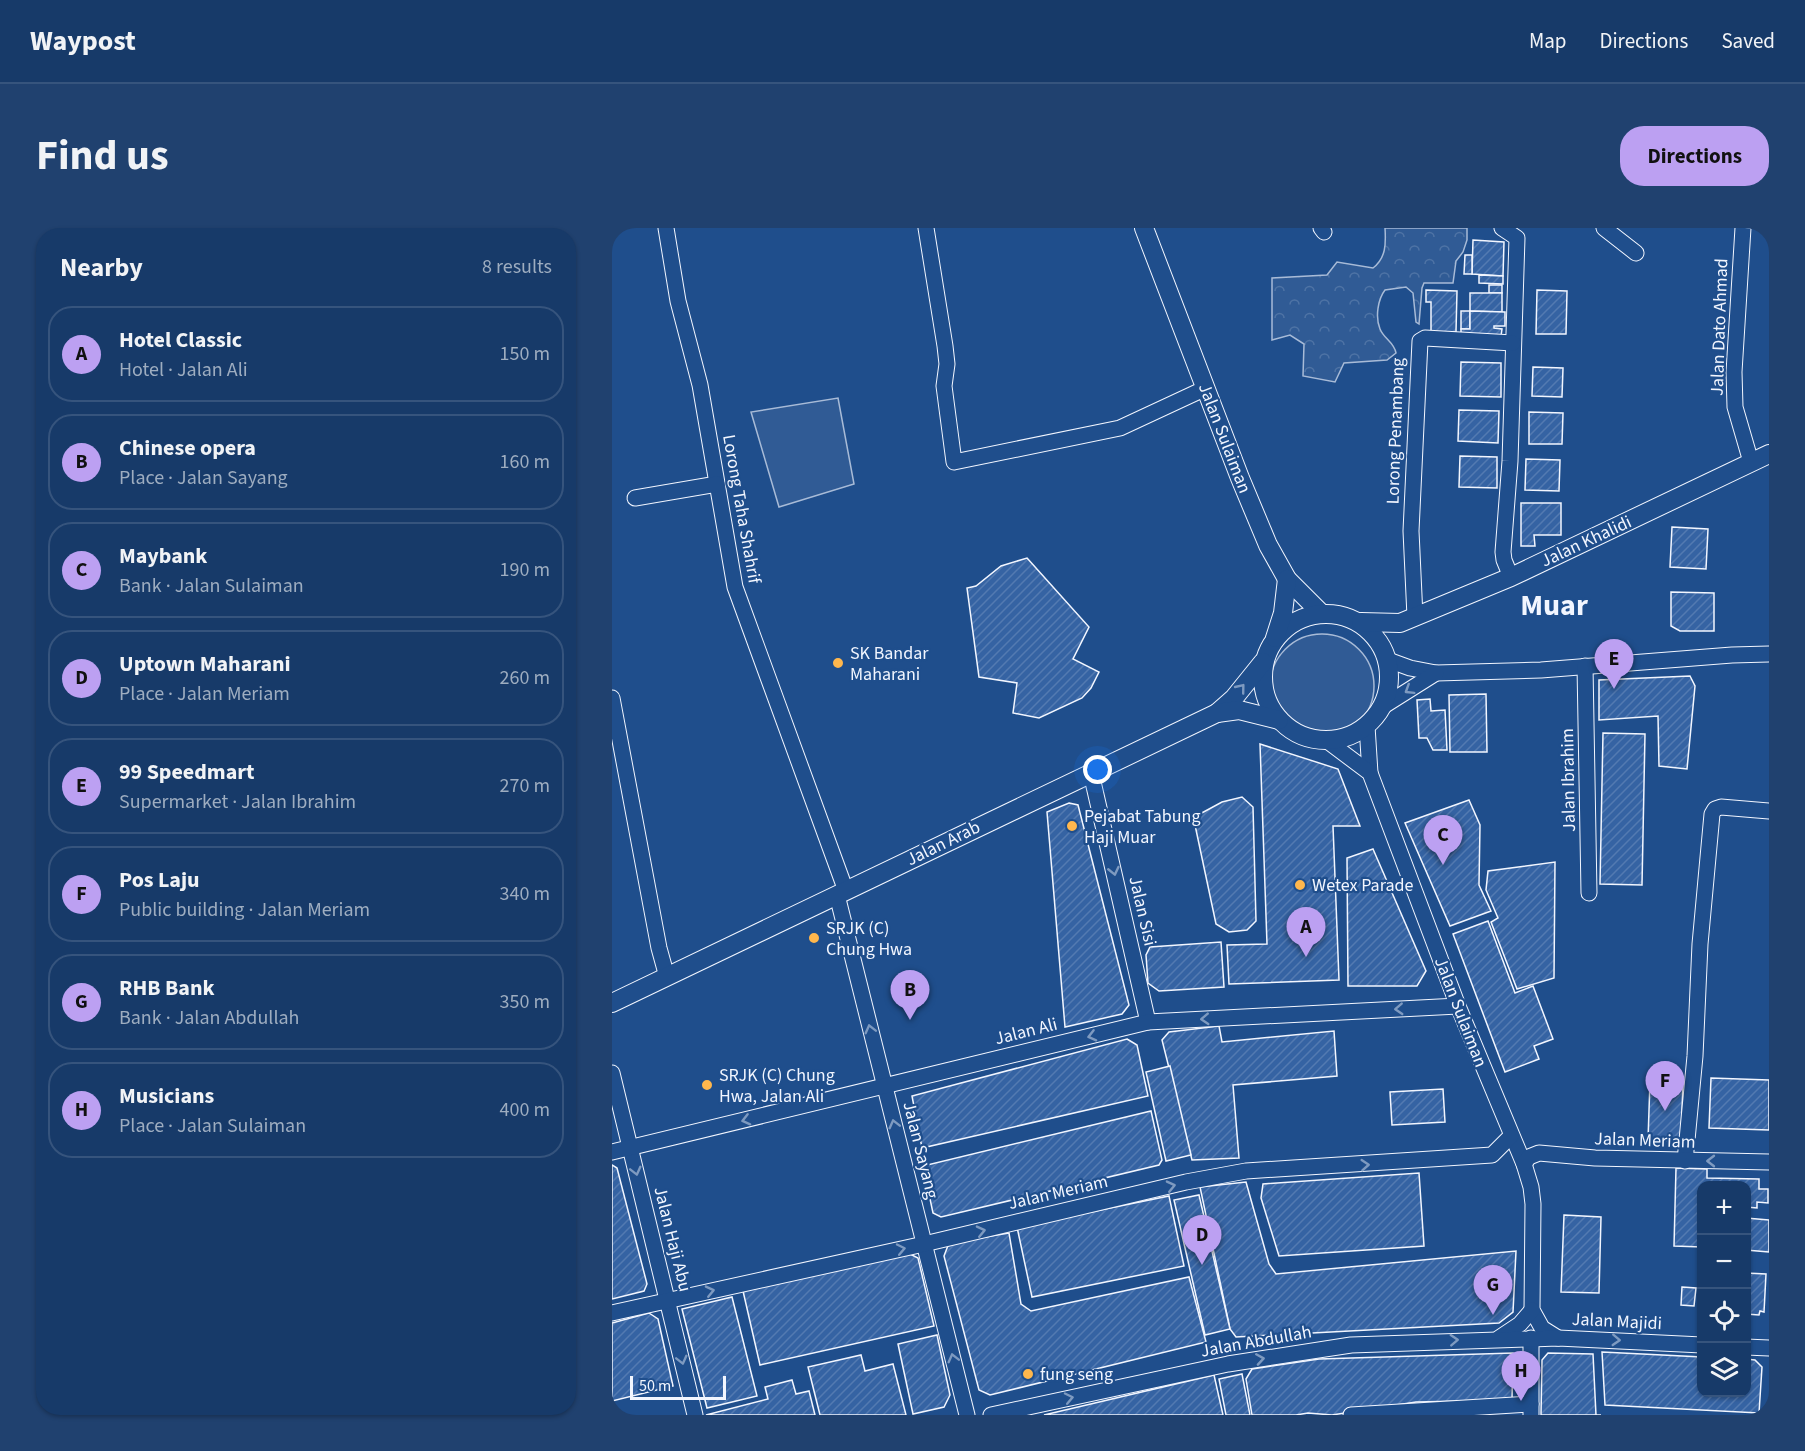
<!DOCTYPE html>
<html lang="en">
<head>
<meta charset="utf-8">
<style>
  body { margin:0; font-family:"Source Sans 3",sans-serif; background:#20416f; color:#f1f3f6 }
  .controls { position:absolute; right:18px; bottom:18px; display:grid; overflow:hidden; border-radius:12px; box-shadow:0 2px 4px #0004 }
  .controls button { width:54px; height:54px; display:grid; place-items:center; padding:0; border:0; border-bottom:2px solid #36547d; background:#173a69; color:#f1f3f6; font:30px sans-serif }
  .scale { position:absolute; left:18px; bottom:15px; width:96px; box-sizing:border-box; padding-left:6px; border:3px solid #f2f6ff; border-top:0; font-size:16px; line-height:21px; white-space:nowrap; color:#f2f6ff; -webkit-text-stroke:4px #1f4e8c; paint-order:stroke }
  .you { position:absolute; left:486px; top:542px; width:21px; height:21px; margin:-15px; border:4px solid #fff; border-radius:50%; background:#1a73e8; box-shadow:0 0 0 9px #1a73e833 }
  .badge { display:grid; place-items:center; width:39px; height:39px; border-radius:50%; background:#bca0f2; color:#111; font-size:20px; font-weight:700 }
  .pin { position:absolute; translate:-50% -50px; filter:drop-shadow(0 2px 3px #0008) }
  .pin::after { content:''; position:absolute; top:32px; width:21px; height:18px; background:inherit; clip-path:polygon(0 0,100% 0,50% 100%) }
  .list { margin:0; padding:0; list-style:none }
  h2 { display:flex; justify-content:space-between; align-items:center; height:78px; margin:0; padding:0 24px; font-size:26px }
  h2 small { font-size:20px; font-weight:400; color:#9eadc0 }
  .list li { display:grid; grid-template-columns:39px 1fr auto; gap:18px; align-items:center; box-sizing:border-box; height:96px; margin:0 12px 12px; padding:0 12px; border:2px solid #36547d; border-radius:24px }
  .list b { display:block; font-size:22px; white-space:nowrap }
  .list p { margin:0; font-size:20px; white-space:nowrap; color:#9eadc0 }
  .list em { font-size:20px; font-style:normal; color:#9eadc0 }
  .icon { flex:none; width:33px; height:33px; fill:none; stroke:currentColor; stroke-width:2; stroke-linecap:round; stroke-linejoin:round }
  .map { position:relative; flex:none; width:1157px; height:1187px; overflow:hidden; border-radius:24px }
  header { display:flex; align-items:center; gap:36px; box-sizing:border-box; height:84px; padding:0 30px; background:#173a69; border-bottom:2px solid #36547d }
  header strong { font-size:28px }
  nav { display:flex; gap:33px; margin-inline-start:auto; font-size:21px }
  .intro { display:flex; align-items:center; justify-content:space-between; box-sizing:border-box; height:144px; padding:0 36px }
  h1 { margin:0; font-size:42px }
  .button { padding:15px 27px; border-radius:24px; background:#bca0f2; color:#111; font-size:21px; font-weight:700 }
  main { display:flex; gap:36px; padding:0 36px }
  aside { flex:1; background:#173a69; border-radius:24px; box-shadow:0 2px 4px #0004 }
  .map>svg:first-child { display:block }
</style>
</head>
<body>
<header>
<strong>Waypost</strong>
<nav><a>Map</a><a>Directions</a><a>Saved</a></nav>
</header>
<div class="intro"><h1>Find us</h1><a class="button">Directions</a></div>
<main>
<aside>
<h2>Nearby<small>8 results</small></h2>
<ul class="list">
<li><span class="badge">A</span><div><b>Hotel Classic</b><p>Hotel · Jalan Ali</p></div><em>150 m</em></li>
<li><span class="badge">B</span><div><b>Chinese opera</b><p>Place · Jalan Sayang</p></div><em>160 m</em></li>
<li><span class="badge">C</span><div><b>Maybank</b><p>Bank · Jalan Sulaiman</p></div><em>190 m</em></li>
<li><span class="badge">D</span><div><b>Uptown Maharani</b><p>Place · Jalan Meriam</p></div><em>260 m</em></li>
<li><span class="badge">E</span><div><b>99 Speedmart</b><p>Supermarket · Jalan Ibrahim</p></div><em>270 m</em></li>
<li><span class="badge">F</span><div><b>Pos Laju</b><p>Public building · Jalan Meriam</p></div><em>340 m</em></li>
<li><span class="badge">G</span><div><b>RHB Bank</b><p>Bank · Jalan Abdullah</p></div><em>350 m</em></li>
<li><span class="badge">H</span><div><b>Musicians</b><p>Place · Jalan Sulaiman</p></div><em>400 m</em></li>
</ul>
</aside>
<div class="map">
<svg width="1157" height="1187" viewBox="0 0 1157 1187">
  <defs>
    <pattern id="forest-crowns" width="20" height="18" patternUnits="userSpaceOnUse" patternTransform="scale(1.5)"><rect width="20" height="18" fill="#305b95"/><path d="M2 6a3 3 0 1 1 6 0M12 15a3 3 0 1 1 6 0" fill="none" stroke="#4e73a5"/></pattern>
    <pattern id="building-hatch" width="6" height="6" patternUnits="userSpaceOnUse" patternTransform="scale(1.5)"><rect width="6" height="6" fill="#3563a3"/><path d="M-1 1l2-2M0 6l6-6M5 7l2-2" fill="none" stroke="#537ab1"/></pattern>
  </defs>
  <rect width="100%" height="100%" fill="#1f4e8c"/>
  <g fill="#305b95" stroke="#a8bbd7" stroke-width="1.5">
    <polygon points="226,170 242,256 167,279 139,184"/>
    <circle cx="710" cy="458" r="52"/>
  </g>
  <path fill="url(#forest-crowns)" stroke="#a8bbd7" stroke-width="1.5" d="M773,0H855V12L851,24L844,33L841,55H812L810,60L807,96L804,94L801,65L794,59L773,62C766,71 763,89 768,101C772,111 782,114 784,125L775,132L732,135L723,154L691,148L692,116L678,107L660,112V50L715,47L725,34L761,40C774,30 774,16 773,0Z"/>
  <g fill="url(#building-hatch)" stroke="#f2f6ff" stroke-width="1.5">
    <polygon points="861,12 892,14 891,48 860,46"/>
    <polygon points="853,27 860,27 860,46 852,46"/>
    <polygon points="867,47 891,48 891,56 867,55"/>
    <rect x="877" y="57" width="13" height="8"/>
    <polygon points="814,62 845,63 844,104 819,104 819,74 814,74"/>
    <polygon points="925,62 955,63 954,106 924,106"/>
    <polygon points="858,65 890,65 890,84 858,83"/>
    <rect x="849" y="83" width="9" height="18"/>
    <polygon points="858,83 893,84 893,98 882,98 882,100 890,101 889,108 849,108 849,101 858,101"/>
    <polygon points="849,134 889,135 889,169 848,168"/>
    <polygon points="921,139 951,140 950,169 920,168"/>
    <polygon points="847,182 887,183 886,215 846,213"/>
    <polygon points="917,184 951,185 950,216 917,216"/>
    <polygon points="848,228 885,229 885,260 847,259"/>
    <polygon points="914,231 948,232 947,263 913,262"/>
    <polygon points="909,275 949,275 949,307 922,307 923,318 909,318"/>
    <polygon points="1060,299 1096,301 1094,341 1058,339"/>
    <polygon points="415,330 477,399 461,431 487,444 479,460 470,470 427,490 401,485 405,455 367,449 355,360 364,358 389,338"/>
    <polygon points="1059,364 1102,365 1102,403 1068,403 1059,398"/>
    <polygon points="1078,448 1083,458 1075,541 1047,538 1046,488 987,492 987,452"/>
    <polygon points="874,466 875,524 838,524 837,467"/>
    <polygon points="818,471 819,483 833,482 835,522 821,522 815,510 807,510 805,472"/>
    <polygon points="991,505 1033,506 1030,657 988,656"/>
    <polygon points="648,516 726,541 748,598 721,598 727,752 617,756 615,717 655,716"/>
    <polygon points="630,569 641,579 644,693 635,702 617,704 604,696 583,597 586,595 586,587 610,574"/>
    <polygon points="857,572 868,597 867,657 879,683 838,698 793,595"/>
    <polygon points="457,575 466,577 517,777 510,786 453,799 435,584"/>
    <polygon points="761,621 814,743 805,758 736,758 735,630"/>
    <polygon points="943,634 942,750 905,761 879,694 886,690 874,662 876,643"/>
    <polygon points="876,693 903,765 921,758 941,811 922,818 927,831 893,844 841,706"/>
    <polygon points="609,714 612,759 547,763 536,755 534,727 538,719"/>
    <polygon points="607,798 610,814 722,803 725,848 621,857 627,930 580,932 550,812 557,804"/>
    <polygon points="515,811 525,817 536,868 310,920 300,868"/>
    <polygon points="558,838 579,927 554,933 534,844"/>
    <polygon points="1099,850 1157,852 1157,902 1097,900"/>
    <polygon points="1038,853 1071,854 1069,913 1036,912"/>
    <polygon points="831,861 833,894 780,897 778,864"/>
    <polygon points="539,883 550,932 547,937 329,989 321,985 311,938"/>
    <polygon points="0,937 5,940 35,1056 32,1063 0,1071"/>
    <polygon points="1064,940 1095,941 1095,950 1147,951 1147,961 1156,961 1156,975 1145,974 1145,980 1134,979 1134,958 1090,958 1090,1019 1062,1018"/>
    <polygon points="807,945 812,1018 667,1028 649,970 651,956"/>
    <polygon points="634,954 657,1036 664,1046 904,1023 901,1084 887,1095 624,1109 618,1101 588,959"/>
    <polygon points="587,967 618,1101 593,1107 562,972"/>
    <polygon points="557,968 572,1038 420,1069 405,999"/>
    <polygon points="952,987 989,989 987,1065 949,1064"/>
    <polygon points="1134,990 1157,992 1157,1024 1134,1022"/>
    <polygon points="397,1005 409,1076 419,1083 577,1049 594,1114 378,1167 367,1162 332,1028 337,1015"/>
    <polygon points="296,1025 306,1030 322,1098 148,1137 131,1063"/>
    <polygon points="1134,1045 1154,1046 1152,1084 1148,1083 1147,1087 1134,1086"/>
    <polygon points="1070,1059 1084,1060 1082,1078 1069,1077"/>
    <polygon points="120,1069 145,1168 95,1180 70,1081"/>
    <polygon points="37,1085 46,1091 61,1158 0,1173 0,1095"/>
    <polygon points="325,1107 338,1167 332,1179 301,1186 286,1116"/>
    <polygon points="990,1124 1090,1129 1090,1164 1134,1164 1134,1131 1143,1132 1150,1139 1147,1185 993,1177"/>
    <polygon points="901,1125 900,1172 804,1174 720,1187 696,1185 684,1187 640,1187 634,1151 640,1141 707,1131"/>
    <polygon points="936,1125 981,1126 984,1187 989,1187 929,1187 930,1132"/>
    <polygon points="249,1127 253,1143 281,1136 294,1187 208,1187 196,1139"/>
    <polygon points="630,1146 638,1187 614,1187 607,1151"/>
    <polygon points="602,1147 611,1187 432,1187"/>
    <polygon points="180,1152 184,1166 197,1163 203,1187 94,1187 156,1171 153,1159"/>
  </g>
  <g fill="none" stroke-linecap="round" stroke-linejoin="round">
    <defs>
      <g id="minor">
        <polyline points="54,0 66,73 88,157 123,359 234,663"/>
        <polyline points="314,0 333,118 335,136 332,158 342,234 508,200 594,160"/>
        <polyline points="709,0 712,4"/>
        <polyline points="890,0 905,10 898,233 891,324 892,332 899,349"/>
        <polyline points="992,0 1024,25"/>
        <polyline points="1131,0 1122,144 1123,179 1139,234"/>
        <polyline points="23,270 105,256"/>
        <polyline points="803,389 799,303 808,113 813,110 901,115"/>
        <polyline points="776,432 798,440 824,445 929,442 1120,427 1157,426"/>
        <polyline points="973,438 977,665"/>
        <polyline points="0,470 47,720 55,749"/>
        <polyline points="770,479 824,445"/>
        <polyline points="755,498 758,545"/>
        <polyline points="714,512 758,545 846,778 912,936 919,959 921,976 920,1082 930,1100 946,1110"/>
        <polyline points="479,545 536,794"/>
        <polyline points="225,667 355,1187"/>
        <polyline points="0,845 83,1187"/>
        <polyline points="0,924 536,794 846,778"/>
        <polyline points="1073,933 1083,828 1088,716 1100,586 1103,581 1109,579 1157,583"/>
        <polyline points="912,936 917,929 927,925 983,930 1157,934"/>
        <polyline points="0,1085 312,1016 574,954 634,943 880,927 899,908"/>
        <polyline points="887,1110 908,1096 920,1082"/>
        <polyline points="919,1110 919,1187"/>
        <polyline points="1134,1119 1157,1120"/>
        <polyline points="379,1187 616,1136 739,1117 946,1110 1090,1117"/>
        <polyline points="739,1187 919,1176"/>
      </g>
      <g id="major">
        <polyline points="532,0 628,250 656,317 675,351 710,386"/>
        <circle cx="714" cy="449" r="63"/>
        <polyline points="749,394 788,395 899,349 1157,226"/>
        <polyline points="663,410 671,385 675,351"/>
        <polyline points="605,485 622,470 651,434"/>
        <polyline points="0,775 605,485 627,482 667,492"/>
      </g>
    </defs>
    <use href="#minor" stroke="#f2f6ff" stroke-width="17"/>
    <use href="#major" stroke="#f2f6ff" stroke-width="20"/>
    <use href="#minor" stroke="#1f4e8c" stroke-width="15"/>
    <use href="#major" stroke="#1f4e8c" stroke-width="18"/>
  </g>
  <defs><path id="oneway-chevron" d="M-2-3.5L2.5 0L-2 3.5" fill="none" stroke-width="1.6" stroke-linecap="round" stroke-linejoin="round" transform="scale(1.5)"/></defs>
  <g stroke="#7e9ac0">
    <use href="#oneway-chevron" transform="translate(629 460) rotate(-51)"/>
    <use href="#oneway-chevron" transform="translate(797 462) rotate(148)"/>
    <use href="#oneway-chevron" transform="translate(502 643) rotate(77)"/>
    <use href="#oneway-chevron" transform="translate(787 781) rotate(177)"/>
    <use href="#oneway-chevron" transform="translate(593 791) rotate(177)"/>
    <use href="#oneway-chevron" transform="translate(258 801) rotate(-104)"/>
    <use href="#oneway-chevron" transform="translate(480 808) rotate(166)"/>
    <use href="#oneway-chevron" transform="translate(134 892) rotate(166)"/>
    <use href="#oneway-chevron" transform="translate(282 896) rotate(-104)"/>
    <use href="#oneway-chevron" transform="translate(1099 933) rotate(-180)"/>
    <use href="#oneway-chevron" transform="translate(753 937) rotate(-4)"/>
    <use href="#oneway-chevron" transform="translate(24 943) rotate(76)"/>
    <use href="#oneway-chevron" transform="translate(559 958) rotate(-13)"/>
    <use href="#oneway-chevron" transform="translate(369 1003) rotate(-13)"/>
    <use href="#oneway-chevron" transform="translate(289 1021) rotate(-12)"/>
    <use href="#oneway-chevron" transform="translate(98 1063) rotate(-13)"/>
    <use href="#oneway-chevron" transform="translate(842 1112) rotate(-3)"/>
    <use href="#oneway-chevron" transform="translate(1004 1112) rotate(3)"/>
    <use href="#oneway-chevron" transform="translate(341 1130) rotate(-104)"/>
    <use href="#oneway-chevron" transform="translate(648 1131) rotate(-9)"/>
    <use href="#oneway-chevron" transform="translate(70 1132) rotate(76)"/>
    <use href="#oneway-chevron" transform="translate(457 1170) rotate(-12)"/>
  </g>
  <g fill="#ffb74d" stroke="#1f4e8c" stroke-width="2">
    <circle cx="226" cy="435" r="6"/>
    <circle cx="460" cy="598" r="6"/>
    <circle cx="688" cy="657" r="6"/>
    <circle cx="202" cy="710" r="6"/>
    <circle cx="95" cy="857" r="6"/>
    <circle cx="416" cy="1146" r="6"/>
  </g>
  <g text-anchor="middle" stroke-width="4.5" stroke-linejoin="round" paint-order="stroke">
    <g font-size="18" fill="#f2f6ff" stroke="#1f4e8c">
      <text transform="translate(1107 99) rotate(-88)" y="6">Jalan Dato Ahmad</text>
      <text transform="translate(783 203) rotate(-88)" y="6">Lorong Penambang</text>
      <text transform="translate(613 210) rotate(69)" y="6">Jalan Sulaiman</text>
      <text transform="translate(130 281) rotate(80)" y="6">Lorong Taha Shahrif</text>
      <text transform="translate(974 313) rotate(-25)" y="6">Jalan Khalidi</text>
      <text transform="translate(956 552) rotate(-91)" y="6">Jalan Ibrahim</text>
      <text transform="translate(331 615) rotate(-26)" y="6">Jalan Arab</text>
      <text transform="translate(531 683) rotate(77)" y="6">Jalan Sisi</text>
      <text transform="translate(849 784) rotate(69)" y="6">Jalan Sulaiman</text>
      <text transform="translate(414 803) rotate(-14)" y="6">Jalan Ali</text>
      <text transform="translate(1033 912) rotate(2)" y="6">Jalan Meriam</text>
      <text transform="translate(309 922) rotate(76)" y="6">Jalan Sayang</text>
      <text transform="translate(446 964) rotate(-13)" y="6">Jalan Meriam</text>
      <text transform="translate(61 1011) rotate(76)" y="6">Jalan Haji Abu</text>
      <text transform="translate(1005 1093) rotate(3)" y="6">Jalan Majidi</text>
      <text transform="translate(644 1113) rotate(-10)" y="6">Jalan Abdullah</text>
    </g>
    <g font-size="18" fill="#f2f6ff" stroke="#1f4e8c" text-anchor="start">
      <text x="238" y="431">SK Bandar<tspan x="238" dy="21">Maharani</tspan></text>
      <text x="472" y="594">Pejabat Tabung<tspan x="472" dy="21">Haji Muar</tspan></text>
      <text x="700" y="663">Wetex Parade</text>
      <text x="214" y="706">SRJK (C)<tspan x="214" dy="21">Chung Hwa</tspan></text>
      <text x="107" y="853">SRJK (C) Chung<tspan x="107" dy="21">Hwa, Jalan Ali</tspan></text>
      <text x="428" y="1152">fung seng</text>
    </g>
    <g font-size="30" font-weight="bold" fill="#f2f6ff" stroke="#1f4e8c">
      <text x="942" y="387">Muar</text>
    </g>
  </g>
</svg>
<div class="controls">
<button>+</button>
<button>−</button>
<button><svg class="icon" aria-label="locate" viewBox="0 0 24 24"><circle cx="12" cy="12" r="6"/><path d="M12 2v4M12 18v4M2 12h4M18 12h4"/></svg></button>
<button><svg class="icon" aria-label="layers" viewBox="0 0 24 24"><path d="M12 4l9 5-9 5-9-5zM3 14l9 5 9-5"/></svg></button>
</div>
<div class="scale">50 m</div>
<div class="you"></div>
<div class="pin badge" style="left:694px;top:729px">A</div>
<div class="pin badge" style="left:298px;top:792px">B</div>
<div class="pin badge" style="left:831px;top:637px">C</div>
<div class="pin badge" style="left:590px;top:1037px">D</div>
<div class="pin badge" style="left:1002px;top:461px">E</div>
<div class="pin badge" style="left:1053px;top:883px">F</div>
<div class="pin badge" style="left:881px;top:1087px">G</div>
<div class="pin badge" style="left:909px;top:1173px">H</div>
</div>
</main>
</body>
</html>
